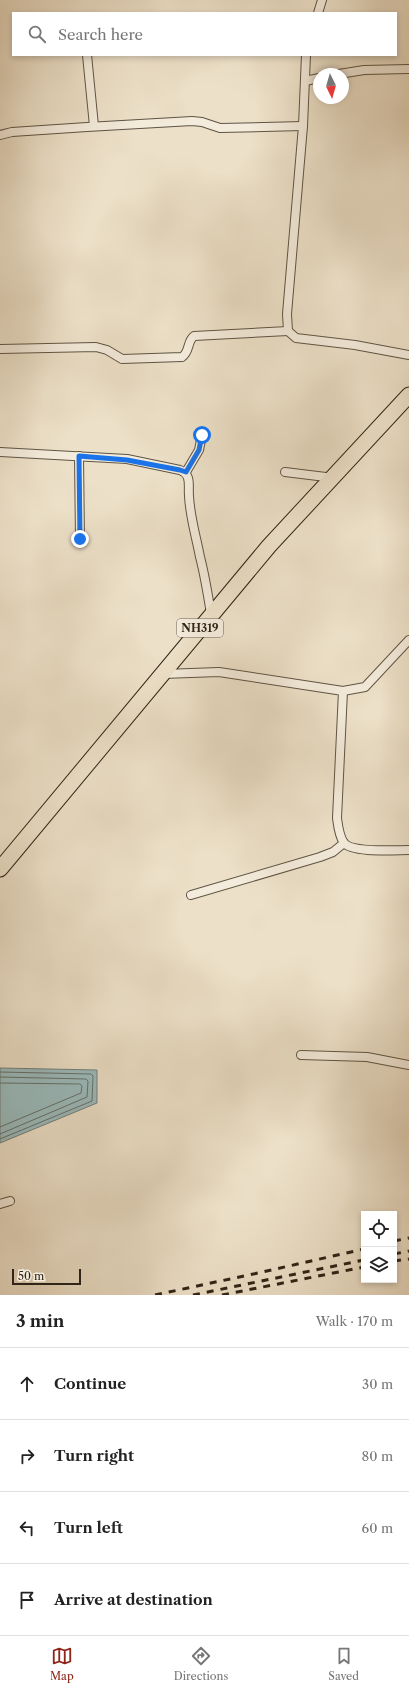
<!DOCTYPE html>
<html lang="en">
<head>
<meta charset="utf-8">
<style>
  body { margin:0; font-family:"Libre Caslon Text",serif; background:#f2f2f2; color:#222 }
  .controls { position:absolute; right:12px; bottom:12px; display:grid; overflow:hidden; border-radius:0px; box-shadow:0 2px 6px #0003 }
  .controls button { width:36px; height:36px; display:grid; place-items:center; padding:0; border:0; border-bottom:1px solid #e0e0e0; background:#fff; color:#222; font:20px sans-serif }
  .compass { position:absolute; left:313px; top:68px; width:36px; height:36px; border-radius:50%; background:#fff; box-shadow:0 2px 6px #0003; rotate:175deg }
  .scale { position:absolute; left:12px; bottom:10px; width:69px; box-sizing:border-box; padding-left:4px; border:2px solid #302517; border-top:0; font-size:11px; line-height:14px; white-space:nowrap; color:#302517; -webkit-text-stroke:3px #f3ebdb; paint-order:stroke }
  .stop { position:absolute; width:12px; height:12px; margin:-9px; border:3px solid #1a73e8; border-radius:50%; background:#fff }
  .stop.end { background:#1a73e8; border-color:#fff; box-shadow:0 1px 4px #0008 }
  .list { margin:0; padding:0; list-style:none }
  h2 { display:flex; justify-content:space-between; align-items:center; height:52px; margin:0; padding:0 16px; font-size:17px }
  h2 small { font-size:13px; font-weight:400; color:#767676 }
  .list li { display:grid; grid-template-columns:26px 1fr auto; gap:12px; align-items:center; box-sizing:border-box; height:72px; padding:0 16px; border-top:1px solid #e0e0e0 }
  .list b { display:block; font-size:15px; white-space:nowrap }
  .list em { font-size:13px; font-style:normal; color:#767676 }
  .icon { flex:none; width:22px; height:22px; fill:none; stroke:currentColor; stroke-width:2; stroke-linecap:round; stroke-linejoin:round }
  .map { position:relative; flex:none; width:409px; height:1295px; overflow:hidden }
  .search { position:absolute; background:#fff; box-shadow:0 2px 6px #0003; left:12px; right:12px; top:12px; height:44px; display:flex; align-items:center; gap:10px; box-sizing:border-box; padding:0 14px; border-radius:0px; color:#767676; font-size:15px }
  .sheet { height:340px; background:#fff }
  nav { display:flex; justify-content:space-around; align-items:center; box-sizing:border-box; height:56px; border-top:1px solid #e0e0e0; background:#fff; font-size:11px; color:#767676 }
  nav a { display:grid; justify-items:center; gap:2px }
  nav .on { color:#8f2418 }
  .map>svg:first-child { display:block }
</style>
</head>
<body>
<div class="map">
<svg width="409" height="1295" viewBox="0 0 409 1295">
  <rect width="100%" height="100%" fill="#ece0c8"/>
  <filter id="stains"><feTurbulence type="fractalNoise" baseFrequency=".005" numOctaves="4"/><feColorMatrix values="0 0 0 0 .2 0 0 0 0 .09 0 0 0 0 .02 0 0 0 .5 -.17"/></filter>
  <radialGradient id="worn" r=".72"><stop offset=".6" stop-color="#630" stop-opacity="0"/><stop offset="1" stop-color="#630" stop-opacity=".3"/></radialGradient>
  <polygon fill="#9abbbd" stroke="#707f7b" points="0,1068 97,1070 97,1103 0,1143"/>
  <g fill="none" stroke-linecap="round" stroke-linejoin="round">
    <g stroke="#65706a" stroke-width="1">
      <polyline points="0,1072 91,1074 93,1076 92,1101 0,1139"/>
      <polyline points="0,1077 86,1079 88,1081 87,1097 0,1134"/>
      <polyline points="0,1083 80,1084 82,1086 81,1093 0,1127"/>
    </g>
    <defs>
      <g id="street">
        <polyline points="318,13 322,0"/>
        <polyline points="87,55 94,126"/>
        <polyline points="306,55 303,126 287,314 288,331 296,338 355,345 409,355"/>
        <polyline points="339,74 364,70 409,69"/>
        <polyline points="305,81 319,78"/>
        <polyline points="0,135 12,132 87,127 192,121 202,122 220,128 303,126"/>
        <path d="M0,349L96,347L107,350L122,359L182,357C190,352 187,341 194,336L288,331"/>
        <path d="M0,452L127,459L180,470C192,475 188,485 189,496C190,517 196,536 200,557C205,576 208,595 211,614"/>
        <polyline points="79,456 80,539"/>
        <polyline points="186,472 199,450 202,435"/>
        <polyline points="285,472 334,478"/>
        <path d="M163,674L219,672L343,691L337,818C338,826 339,836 344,843C352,853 395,850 409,850"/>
        <polyline points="343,691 365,687 409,640"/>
        <polyline points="191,895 320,857 333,852 344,843"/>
        <polyline points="301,1055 367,1057 409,1065"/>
        <polyline points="0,1204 10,1201"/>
      </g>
      <polyline id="highway" points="0,869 269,546 409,395"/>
    </defs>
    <use href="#street" stroke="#5f5443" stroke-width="10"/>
    <use href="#highway" stroke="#302517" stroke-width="17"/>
    <use href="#street" stroke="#f3ebdb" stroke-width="8"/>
    <use href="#highway" stroke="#ece0c8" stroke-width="15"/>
    <g stroke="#302517" stroke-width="3" stroke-dasharray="7 7" stroke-linecap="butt">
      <polyline points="394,1241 409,1238"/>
      <polyline points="394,1254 409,1251"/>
      <polyline points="394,1261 409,1259"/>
      <polyline points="155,1295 258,1273 364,1249"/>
      <polyline points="193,1295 364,1260"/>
      <polyline points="222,1295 364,1267"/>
    </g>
  </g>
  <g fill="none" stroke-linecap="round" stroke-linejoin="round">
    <polyline stroke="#1a73e8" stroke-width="5" points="80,539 79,456 127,460 180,470 186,472 199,450 202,435"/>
  </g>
  <g text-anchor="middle" stroke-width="3.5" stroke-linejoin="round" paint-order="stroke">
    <rect fill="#f3ebdb" stroke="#6a6052" stroke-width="1" x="177" y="619" width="46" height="18" rx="3"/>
    <g font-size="11" font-weight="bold" fill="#302517">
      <text x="200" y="632">NH319</text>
    </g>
  </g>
  <rect width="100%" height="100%" filter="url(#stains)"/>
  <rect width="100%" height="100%" fill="url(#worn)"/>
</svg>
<div class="controls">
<button><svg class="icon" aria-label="locate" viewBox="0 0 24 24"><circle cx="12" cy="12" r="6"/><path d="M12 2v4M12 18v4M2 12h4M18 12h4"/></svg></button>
<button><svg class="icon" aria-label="layers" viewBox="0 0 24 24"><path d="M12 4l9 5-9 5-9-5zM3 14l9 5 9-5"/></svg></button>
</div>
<svg class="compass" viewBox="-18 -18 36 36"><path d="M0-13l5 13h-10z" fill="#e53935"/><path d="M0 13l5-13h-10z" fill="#767676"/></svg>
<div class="scale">50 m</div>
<div class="stop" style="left:202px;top:435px"></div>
<div class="stop end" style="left:80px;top:539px"></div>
<div class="search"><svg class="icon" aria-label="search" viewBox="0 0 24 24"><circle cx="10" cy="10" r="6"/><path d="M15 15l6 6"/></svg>Search here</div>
</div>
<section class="sheet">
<h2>3 min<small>Walk · 170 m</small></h2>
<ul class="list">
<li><svg class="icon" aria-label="ahead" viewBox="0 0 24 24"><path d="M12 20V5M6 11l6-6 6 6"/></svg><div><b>Continue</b></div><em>30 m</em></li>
<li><svg class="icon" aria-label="right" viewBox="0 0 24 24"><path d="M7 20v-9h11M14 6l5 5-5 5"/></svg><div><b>Turn right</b></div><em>80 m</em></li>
<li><svg class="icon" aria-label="left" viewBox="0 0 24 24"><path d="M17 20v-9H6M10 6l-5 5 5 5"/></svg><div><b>Turn left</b></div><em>60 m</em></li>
<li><svg class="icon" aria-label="arrive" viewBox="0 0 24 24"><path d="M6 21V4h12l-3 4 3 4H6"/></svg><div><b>Arrive at destination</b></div></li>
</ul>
</section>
<nav>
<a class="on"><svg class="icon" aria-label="map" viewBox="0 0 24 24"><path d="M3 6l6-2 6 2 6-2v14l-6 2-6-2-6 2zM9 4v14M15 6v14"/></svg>Map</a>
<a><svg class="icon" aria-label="directions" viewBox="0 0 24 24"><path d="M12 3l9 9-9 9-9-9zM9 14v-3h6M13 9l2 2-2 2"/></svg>Directions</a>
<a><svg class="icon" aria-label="saved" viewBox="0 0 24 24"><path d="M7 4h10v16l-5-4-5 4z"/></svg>Saved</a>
</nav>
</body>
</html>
